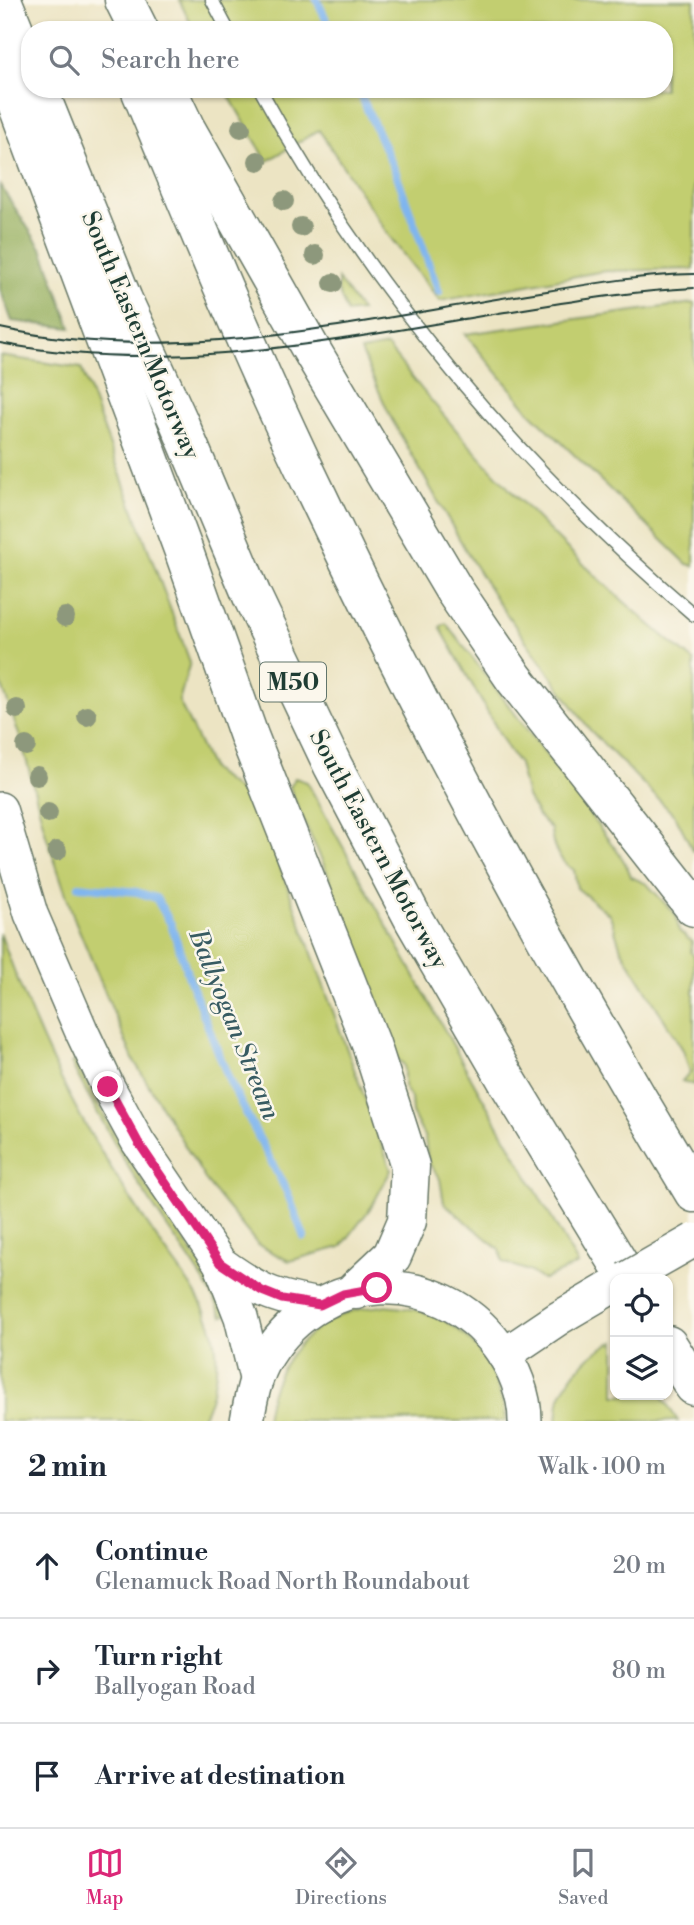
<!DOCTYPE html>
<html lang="en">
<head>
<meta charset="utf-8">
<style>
  body { margin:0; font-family:"Libre Bodoni",serif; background:#f6f6f7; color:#1f2937 }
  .controls { position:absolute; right:21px; bottom:21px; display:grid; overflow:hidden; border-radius:14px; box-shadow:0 2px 5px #0004 }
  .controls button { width:63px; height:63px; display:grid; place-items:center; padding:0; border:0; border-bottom:2px solid #e0e1e3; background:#fff; color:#1f2937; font:35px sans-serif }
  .stop { position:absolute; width:21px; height:21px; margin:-16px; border:5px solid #db2777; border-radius:50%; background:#fff }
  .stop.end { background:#db2777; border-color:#fff; box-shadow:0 2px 7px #0008 }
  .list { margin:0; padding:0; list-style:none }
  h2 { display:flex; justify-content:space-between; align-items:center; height:91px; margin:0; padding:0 28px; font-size:30px }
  h2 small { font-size:23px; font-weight:400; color:#747a83 }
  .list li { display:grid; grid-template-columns:46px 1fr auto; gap:21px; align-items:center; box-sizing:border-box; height:105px; padding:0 28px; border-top:2px solid #e0e1e3 }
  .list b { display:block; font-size:26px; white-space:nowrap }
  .list p { margin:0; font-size:23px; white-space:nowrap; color:#747a83 }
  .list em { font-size:23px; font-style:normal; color:#747a83 }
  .icon { flex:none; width:38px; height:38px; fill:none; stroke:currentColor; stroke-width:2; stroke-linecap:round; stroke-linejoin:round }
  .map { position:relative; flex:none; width:694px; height:1421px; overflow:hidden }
  .search { position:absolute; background:#fff; box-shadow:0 2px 5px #0004; left:21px; right:21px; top:21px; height:77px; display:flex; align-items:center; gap:18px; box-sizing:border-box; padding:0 24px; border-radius:28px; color:#747a83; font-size:26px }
  .sheet { height:406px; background:#fff }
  nav { display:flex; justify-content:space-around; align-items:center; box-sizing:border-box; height:98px; border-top:2px solid #e0e1e3; background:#fff; font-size:19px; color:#747a83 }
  nav a { display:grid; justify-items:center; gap:4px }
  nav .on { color:#db2777 }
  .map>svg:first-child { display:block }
</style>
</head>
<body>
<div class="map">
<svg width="694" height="1421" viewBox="0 0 694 1421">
  <rect width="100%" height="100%" fill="#fbf7ec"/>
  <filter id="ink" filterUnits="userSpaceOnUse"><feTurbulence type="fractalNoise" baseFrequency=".0143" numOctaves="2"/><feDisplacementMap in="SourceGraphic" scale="14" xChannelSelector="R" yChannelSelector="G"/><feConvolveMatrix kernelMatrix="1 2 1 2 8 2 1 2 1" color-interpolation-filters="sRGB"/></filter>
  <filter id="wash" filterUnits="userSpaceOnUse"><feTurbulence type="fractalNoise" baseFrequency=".00686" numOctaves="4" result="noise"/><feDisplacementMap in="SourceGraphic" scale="28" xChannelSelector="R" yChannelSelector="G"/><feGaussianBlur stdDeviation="1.57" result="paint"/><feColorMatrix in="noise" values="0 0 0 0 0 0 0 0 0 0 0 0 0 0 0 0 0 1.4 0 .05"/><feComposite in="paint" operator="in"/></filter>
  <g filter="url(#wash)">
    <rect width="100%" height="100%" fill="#ece4c3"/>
    <g fill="#c2ce70" stroke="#708652" stroke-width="2">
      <polygon points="179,0 694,0 694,269 604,271 440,301 389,236 319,130 267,161 225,89 664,89 664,30 194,30"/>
      <polygon points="338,279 361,311 347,313 338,290"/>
      <polygon points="694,303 694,566 687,564 530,412 465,334"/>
      <path d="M387,346C478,462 579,569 694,661V852L676,817L590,730L498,602L469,556L391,418L361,351Z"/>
      <polygon points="0,356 81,368 190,662 179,701 212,770 258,806 391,1170 372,1206 341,1247 289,1261 258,1245 208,1184 133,1059 74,918 46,835 22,743 0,680"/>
      <path d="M446,623L585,806C597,830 625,854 631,877L647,884L676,915L679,931L692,942L691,952L694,956V1085L682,1081L690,1072L683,1050L621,949L610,915L577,888L574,870C558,861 552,847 551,829L538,816L527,797L519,764L507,747L440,627Z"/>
      <path d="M295,778L307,782L474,1083L578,1264L543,1280L529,1271L503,1262L500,1250L444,1203L440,1179L428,1162L425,1138L412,1113L411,1098L404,1087V1065L387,1050L345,932L347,923C337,908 334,889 327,872C315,843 300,817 290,787Z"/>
      <path d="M0,933C26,1005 57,1079 97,1145C117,1178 138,1211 160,1243C179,1270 202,1297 212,1329C221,1359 216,1394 200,1421H0Z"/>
      <path d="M75,1062L122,1148L146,1186L213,1283L227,1315L222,1316C204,1274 175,1241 151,1203C121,1158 96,1111 71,1063Z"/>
      <path d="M384,1306C395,1307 406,1308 416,1310C471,1323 499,1369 506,1421H266C271,1371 302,1327 352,1311C362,1308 374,1307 384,1306Z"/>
      <path d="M615,1341V1395H661L678,1421H557C558,1414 558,1405 560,1398C569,1374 592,1351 615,1341Z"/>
    </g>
    <polygon fill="#99b162" stroke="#5c774b" stroke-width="2" points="0,185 43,251 71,328 12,321 0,289"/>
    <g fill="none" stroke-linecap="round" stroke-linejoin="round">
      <g stroke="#7fb5ee" stroke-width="8">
        <polyline points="317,0 331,30"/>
        <polyline points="358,89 396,173 439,292"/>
        <polyline points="79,886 137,892 156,898 171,924 189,978 230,1082 288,1194 304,1237"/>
      </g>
    </g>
  </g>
  <g filter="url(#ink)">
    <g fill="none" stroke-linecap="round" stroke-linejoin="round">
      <defs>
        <g id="lane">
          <polyline points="212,0 228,30"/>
          <path d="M260,89C369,290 521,467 694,615"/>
        </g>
        <g id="secondary">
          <polyline points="0,809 31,914 81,1030 108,1087 138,1142 220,1263 241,1317 256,1378"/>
          <path d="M220,1263C259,1291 272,1297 320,1305"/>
          <polyline points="504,1355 559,1318 615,1285"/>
          <path d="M247,1421C251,1398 255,1375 268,1355C322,1269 438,1265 498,1346C514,1367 525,1395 525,1421"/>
        </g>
        <g id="highway">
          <polyline points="2,0 30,69"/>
          <polyline points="124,0 139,30"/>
          <polyline points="0,58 183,549 249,736 371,1044 410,1166 407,1221 392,1256 356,1290"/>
          <polyline points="38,89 123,300 178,420 252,596 333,766 414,920 509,1084 628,1279"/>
          <path d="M140,89C197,227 254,365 319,499C432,737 558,968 694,1193"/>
          <polyline points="167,89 185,127 309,346 454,590 514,678 694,907"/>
          <polyline points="668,1345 694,1386"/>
        </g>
      </defs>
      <use href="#lane" stroke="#677766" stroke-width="15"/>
      <use href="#secondary" stroke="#677766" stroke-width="36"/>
      <use href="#highway" stroke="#677766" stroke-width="41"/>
      <use href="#lane" stroke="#fff" stroke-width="12"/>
      <use href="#secondary" stroke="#fff" stroke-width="33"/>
      <use href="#highway" stroke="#fff" stroke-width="38"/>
      <g stroke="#1f3d34" stroke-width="2">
        <path d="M0,328C183,368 366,318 547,291C595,283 645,275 694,274"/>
        <path d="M0,343C170,376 337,340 505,312C567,302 630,291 694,288"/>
      </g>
      <defs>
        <polyline id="secondary-bridge" points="626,1279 694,1240"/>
      </defs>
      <use href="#secondary-bridge" stroke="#677766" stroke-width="36" stroke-linecap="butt"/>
      <use href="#secondary-bridge" stroke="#fff" stroke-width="33"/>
    </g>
    <g fill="#8d987b">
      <circle cx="241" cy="128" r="10"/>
      <circle cx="258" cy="161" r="10"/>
      <circle cx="284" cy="201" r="10"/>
      <circle cx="301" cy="227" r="10"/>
      <circle cx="315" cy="255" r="10"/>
      <circle cx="333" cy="283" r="10"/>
      <circle cx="65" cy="617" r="10"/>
      <circle cx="17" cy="709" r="10"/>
      <circle cx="87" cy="716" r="10"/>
      <circle cx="26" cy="746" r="10"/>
      <circle cx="37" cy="776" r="10"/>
      <circle cx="48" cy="813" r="10"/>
      <circle cx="57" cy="851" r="10"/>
    </g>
  </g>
  <g fill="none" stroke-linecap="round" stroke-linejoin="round" filter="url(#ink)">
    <polyline stroke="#db2777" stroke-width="9" points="108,1087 138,1142 220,1263 262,1291 282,1299 320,1305 343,1294 377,1288"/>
  </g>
  <g text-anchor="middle" stroke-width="5" stroke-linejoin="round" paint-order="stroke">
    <rect fill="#fbf7ec" stroke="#61756b" stroke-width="2" x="260" y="662.5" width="66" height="39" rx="5"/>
    <g font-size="23" font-weight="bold" fill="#1f3d34">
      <text x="293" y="690">M50</text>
    </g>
    <g font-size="24" fill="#1f3d34" stroke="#fbf7ec">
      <text transform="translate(141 335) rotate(67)" y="8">South Eastern Motorway</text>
      <text transform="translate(379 849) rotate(62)" y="8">South Eastern Motorway</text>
    </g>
    <g font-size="26" font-style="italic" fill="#375b62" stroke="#fbf7ec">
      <text transform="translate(235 1024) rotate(68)" y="9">Ballyogan Stream</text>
    </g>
  </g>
</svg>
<div class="controls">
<button><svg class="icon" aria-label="locate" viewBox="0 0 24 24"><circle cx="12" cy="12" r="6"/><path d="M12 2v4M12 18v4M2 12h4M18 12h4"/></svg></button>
<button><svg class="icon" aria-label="layers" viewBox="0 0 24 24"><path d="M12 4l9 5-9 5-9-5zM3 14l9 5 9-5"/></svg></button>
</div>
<div class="stop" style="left:377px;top:1288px"></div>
<div class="stop end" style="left:108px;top:1087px"></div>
<div class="search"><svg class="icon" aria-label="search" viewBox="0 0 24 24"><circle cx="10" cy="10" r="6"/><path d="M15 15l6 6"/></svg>Search here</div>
</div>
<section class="sheet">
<h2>2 min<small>Walk · 100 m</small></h2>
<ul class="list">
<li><svg class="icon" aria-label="ahead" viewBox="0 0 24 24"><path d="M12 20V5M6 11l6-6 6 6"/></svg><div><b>Continue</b><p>Glenamuck Road North Roundabout</p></div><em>20 m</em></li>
<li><svg class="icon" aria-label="right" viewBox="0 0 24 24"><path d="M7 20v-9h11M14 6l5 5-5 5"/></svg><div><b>Turn right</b><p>Ballyogan Road</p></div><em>80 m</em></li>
<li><svg class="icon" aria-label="arrive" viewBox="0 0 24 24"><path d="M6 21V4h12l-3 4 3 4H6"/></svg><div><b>Arrive at destination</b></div></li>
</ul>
</section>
<nav>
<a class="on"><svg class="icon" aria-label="map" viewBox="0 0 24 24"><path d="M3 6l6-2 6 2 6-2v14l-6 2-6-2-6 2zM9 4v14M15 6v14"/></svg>Map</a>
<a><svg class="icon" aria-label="directions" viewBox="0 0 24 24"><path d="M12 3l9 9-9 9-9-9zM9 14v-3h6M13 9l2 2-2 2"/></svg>Directions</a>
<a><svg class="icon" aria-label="saved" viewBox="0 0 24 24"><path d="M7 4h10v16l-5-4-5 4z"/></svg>Saved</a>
</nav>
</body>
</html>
